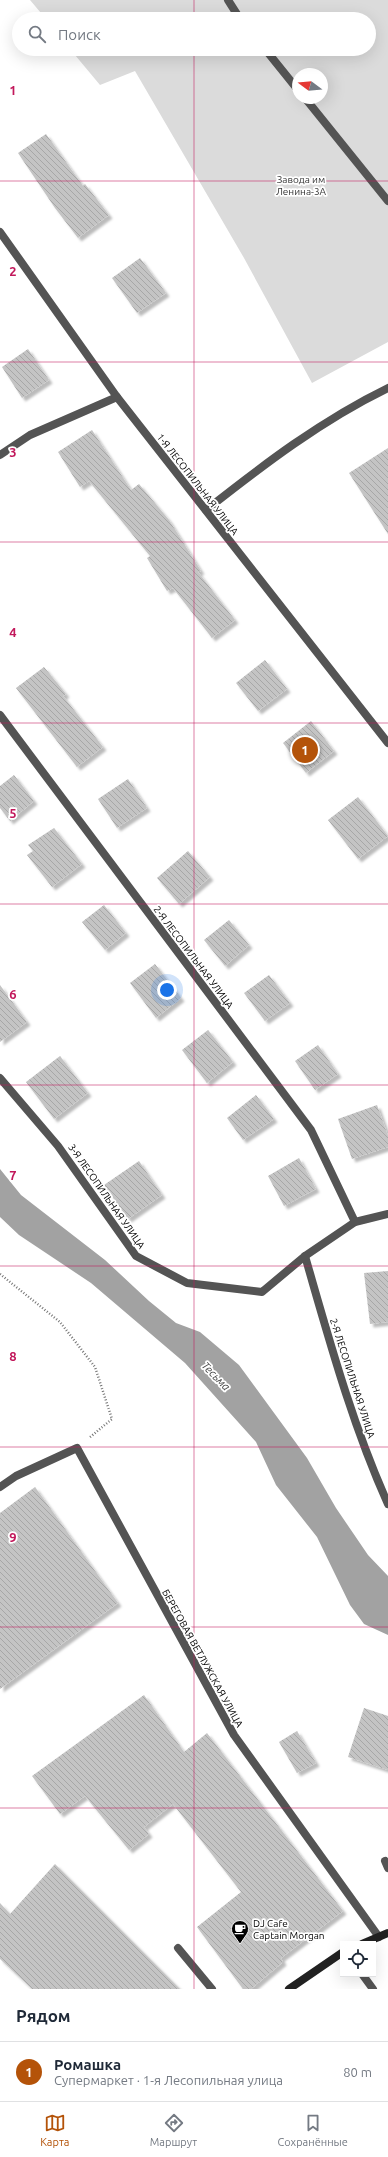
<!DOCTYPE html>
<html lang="ru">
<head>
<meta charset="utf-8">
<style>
  body { margin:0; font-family:Ubuntu,sans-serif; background:#f6f6f7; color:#1f2937 }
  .controls { position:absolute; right:12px; bottom:12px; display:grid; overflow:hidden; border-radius:0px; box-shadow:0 4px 16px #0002 }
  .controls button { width:36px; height:36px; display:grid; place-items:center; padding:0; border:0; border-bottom:1px solid #e0e1e3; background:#fff; color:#1f2937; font:20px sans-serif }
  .compass { position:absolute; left:292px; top:68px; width:36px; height:36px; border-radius:50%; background:#fff; box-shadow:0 4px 16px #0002; rotate:286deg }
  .you { position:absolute; left:167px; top:990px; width:14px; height:14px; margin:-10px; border:3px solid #fff; border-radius:50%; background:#1a73e8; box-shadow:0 0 0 6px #1a73e833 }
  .badge { display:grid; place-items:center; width:26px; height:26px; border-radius:50%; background:#b45309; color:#fff; font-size:13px; font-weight:700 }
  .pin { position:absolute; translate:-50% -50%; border:2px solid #fff; box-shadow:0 1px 4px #0006 }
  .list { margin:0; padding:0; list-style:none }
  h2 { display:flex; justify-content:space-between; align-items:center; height:52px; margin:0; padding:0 16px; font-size:17px }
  h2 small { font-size:13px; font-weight:400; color:#747a83 }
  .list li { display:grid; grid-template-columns:26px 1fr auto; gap:12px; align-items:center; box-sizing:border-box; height:60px; padding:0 16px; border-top:1px solid #e0e1e3 }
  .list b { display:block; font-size:15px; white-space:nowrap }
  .list p { margin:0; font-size:13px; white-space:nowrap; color:#747a83 }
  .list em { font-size:13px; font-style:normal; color:#747a83 }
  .icon { flex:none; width:22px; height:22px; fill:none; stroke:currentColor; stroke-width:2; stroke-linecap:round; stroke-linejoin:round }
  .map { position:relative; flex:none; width:388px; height:1989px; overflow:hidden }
  .search { position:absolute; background:#fff; box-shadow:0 4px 16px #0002; left:12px; right:12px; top:12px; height:44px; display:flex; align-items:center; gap:10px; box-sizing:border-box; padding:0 14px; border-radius:22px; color:#747a83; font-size:15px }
  .sheet { height:112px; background:#fff }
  nav { display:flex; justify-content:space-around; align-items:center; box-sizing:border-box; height:56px; border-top:1px solid #e0e1e3; background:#fff; font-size:11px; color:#747a83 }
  nav a { display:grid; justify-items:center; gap:2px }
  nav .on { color:#b45309 }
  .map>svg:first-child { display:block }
</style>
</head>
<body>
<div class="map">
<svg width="388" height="1989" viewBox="0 0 388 1989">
  <defs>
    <pattern id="building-back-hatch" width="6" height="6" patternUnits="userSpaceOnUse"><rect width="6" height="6" fill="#c4c4c4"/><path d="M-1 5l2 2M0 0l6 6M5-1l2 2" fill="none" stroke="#a7a7a7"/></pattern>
    <filter id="shadow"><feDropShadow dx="3.5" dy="3.5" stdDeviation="1" flood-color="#0004"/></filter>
  </defs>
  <rect width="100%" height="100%" fill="#fff"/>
  <path fill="#dbdbdb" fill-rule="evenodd" d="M30,0H388V342L312,383L244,258L135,71L100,85L70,49H369V19H46ZM298,74H322V98H298Z"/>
  <polygon fill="#a2a2a2" points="0,1169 21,1195 105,1260 149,1301 176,1323 200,1332 239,1365 307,1458 336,1508 368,1555 388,1576 388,1635 364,1624 350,1605 317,1537 276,1485 256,1442 185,1363 91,1283 19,1235 0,1217"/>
  <g fill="url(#building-back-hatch)" filter="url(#shadow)">
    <polygon points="46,134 83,186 85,184 109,215 78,238 55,208 18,153"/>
    <polygon points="140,258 166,293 137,313 112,278"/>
    <polygon points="28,349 49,380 22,398 2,367"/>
    <polygon points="92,430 131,490 139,484 169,520 201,571 198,572 235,620 212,638 173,588 167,591 147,558 150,556 89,481 80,487 58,452"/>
    <polygon points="388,448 388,534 349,473"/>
    <polygon points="265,660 287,689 258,711 236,683"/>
    <polygon points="44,667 66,694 63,696 103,747 77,767 16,688"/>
    <polygon points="311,721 334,751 306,773 283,743"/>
    <polygon points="14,775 34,801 10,821 0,808 0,786"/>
    <polygon points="128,779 147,808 117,828 98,799"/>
    <polygon points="358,797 388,836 358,859 328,820"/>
    <polygon points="54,828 82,864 52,887 27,855 33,851 28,845"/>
    <polygon points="188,851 210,877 179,904 157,878"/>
    <polygon points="104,905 126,933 105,950 82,922"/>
    <polygon points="229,920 249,945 225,966 204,940"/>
    <polygon points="155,964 181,998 156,1018 130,983"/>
    <polygon points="269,975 290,1003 265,1021 244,993"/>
    <polygon points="0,985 27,1022 0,1042"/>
    <polygon points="208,1030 233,1062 207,1083 182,1050"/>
    <polygon points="318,1045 338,1074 315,1090 295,1061"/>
    <polygon points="60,1056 88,1093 54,1119 26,1082"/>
    <polygon points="256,1095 274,1119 243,1140 227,1118"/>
    <polygon points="377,1105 388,1136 388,1147 352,1159 338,1119"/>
    <polygon points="299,1158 316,1189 284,1206 268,1176"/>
    <polygon points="139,1161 162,1195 128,1219 104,1185"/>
    <polygon points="388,1271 388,1322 370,1324 364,1273"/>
    <polygon points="35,1487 118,1603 0,1689 0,1513"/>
    <polygon points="144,1695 184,1752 207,1733 343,1911 281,1958 283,1962 251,1989 243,1989 197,1927 241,1892 173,1804 144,1827 149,1834 129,1850 85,1796 60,1814 32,1776"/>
    <polygon points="364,1708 388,1716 388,1770 348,1757"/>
    <polygon points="297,1731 316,1763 297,1773 279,1742"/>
    <polygon points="55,1864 180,1989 32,1989 0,1959 0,1903 10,1914"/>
  </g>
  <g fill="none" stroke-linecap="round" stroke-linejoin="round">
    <polyline stroke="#767676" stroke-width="2.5" stroke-dasharray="1 2" stroke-linecap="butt" points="0,1274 60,1322 95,1367 112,1419 89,1438"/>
    <g stroke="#545454" stroke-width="8">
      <polyline points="228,0 240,19"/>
      <polyline points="265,49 298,90"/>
      <polyline points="305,98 388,201"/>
      <polyline points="385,1861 388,1868"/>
      <polyline points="178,1948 212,1989"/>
      <polyline points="362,1974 373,1989"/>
    </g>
    <g stroke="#545454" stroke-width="8">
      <polyline points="0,232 117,397 388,743"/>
      <polyline points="0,455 30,435 117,397"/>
      <path d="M206,510C263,465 322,420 388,388"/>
      <polyline points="0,715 311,1130 355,1222"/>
      <polyline points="0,1078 58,1146 136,1256 187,1283 262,1292 305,1256 355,1222 388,1214"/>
      <path d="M305,1256C329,1339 352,1424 388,1504"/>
      <polyline points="0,1487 16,1476 77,1448 234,1735 379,1937"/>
    </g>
    <g stroke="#212121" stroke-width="8">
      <polyline points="362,1944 388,1933"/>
      <polyline points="289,1989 343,1952"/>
    </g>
  </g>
  <path fill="none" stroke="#c2185b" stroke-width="1" stroke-opacity="0.55" d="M194,0V19M194,49V1989M0,181H388M0,362H388M0,542H388M0,723H388M0,904H388M0,1085H388M0,1266H388M0,1447H388M0,1627H388M0,1808H388"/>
  <defs>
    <symbol id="cafe-pin" viewBox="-11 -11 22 30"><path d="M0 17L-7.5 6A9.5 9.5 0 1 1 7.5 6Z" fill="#000" stroke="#fff"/><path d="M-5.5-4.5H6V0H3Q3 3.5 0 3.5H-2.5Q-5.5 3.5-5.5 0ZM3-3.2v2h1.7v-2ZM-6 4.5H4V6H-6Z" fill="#fff"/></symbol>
  </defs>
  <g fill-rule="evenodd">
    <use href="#cafe-pin" x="230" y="1919" width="20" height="27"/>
  </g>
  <g text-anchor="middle" stroke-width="3.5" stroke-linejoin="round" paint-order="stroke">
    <g font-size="10" fill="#323232" stroke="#fff">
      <text x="301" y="183">Завода им<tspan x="301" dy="12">Ленина-3А</tspan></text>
    </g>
    <g font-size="10" fill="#000" stroke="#fff">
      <text transform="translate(198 484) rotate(52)" y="4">1-Я ЛЕСОПИЛЬНАЯ УЛИЦА</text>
      <text transform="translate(194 957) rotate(53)" y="4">2-Я ЛЕСОПИЛЬНАЯ УЛИЦА</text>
      <text transform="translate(107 1196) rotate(55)" y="4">3-Я ЛЕСОПИЛЬНАЯ УЛИЦА</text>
      <text transform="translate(353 1378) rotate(72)" y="4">2-Я ЛЕСОПИЛЬНАЯ УЛИЦА</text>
      <text transform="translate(203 1658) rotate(61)" y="4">БЕРЕГОВАЯ ВЕТЛУЖСКАЯ УЛИЦА</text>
    </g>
    <g font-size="10" fill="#000" stroke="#fff" text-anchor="start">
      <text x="253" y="1927">DJ Cafe<tspan x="253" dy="12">Captain Morgan</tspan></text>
    </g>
    <g font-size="11" font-style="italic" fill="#434343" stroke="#fff">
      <text transform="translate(216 1376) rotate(46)" y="4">Тесьма</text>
    </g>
  </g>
  <g font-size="13" text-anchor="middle" font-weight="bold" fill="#c2185b" stroke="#fff" stroke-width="3.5" stroke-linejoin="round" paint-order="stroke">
    <text x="13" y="95">1</text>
    <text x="13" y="276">2</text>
    <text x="13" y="457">3</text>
    <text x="13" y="637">4</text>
    <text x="13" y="818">5</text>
    <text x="13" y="999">6</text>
    <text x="13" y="1180">7</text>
    <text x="13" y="1361">8</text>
    <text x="13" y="1542">9</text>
  </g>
</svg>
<div class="controls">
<button><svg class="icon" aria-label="locate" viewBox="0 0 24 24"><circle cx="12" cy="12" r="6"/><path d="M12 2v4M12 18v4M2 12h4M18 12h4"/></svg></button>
</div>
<svg class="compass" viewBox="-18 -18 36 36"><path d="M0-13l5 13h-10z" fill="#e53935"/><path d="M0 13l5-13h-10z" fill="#747a83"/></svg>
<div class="you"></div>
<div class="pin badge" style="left:305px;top:750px">1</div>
<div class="search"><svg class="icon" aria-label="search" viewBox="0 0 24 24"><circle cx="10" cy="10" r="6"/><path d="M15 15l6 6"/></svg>Поиск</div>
</div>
<section class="sheet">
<h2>Рядом<small></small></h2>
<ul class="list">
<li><span class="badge">1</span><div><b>Ромашка</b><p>Супермаркет · 1-я Лесопильная улица</p></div><em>80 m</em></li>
</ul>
</section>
<nav>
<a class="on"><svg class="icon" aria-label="map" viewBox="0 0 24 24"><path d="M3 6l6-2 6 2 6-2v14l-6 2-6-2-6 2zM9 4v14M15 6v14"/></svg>Карта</a>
<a><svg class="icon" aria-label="directions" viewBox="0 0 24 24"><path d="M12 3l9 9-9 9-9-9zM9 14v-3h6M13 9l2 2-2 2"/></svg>Маршрут</a>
<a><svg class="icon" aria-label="saved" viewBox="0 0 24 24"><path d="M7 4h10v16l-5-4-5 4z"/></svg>Сохранённые</a>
</nav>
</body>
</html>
